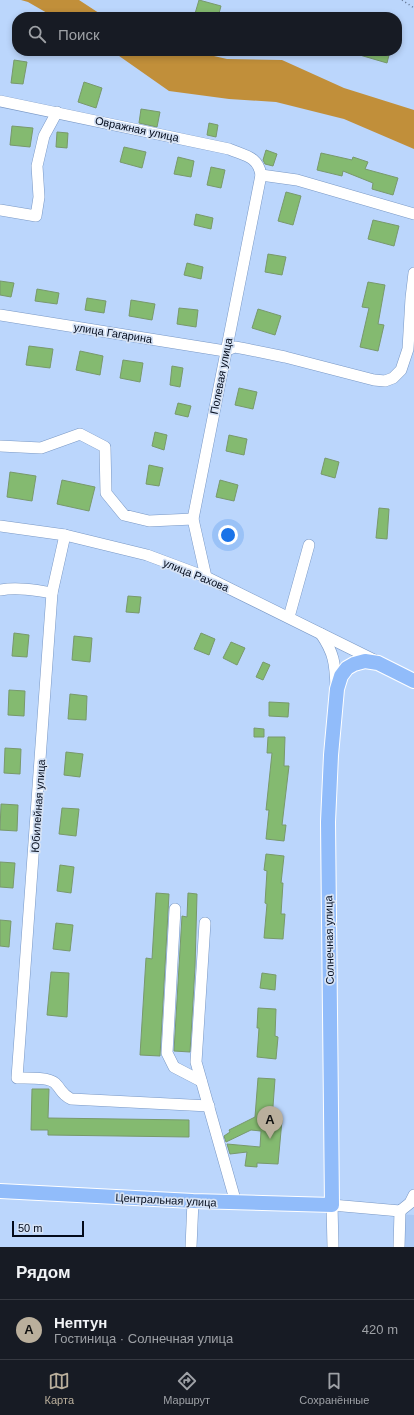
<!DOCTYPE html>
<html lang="ru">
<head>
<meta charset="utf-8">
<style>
  body { margin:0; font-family:Arial,sans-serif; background:#242831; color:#f1f3f6 }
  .scale { position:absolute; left:12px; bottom:10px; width:72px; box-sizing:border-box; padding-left:4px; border:2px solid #030b1b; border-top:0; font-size:11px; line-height:14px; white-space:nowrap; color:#030b1b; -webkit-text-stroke:3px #d5e2f5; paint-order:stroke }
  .you { position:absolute; left:228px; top:535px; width:14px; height:14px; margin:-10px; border:3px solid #fff; border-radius:50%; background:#1a73e8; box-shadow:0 0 0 6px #1a73e833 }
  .badge { display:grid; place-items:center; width:26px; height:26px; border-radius:50%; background:#baaf9c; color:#111; font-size:13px; font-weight:700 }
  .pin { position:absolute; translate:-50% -33px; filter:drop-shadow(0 1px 2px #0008) }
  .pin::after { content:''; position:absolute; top:21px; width:14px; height:12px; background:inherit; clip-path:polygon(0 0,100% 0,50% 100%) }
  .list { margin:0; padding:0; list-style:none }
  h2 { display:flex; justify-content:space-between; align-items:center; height:52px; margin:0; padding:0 16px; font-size:17px }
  h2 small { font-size:13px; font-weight:400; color:#9ea1a6 }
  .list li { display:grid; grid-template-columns:26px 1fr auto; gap:12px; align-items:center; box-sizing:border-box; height:60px; padding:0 16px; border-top:1px solid #363941 }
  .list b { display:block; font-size:15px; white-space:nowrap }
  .list p { margin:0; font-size:13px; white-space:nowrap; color:#9ea1a6 }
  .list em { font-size:13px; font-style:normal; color:#9ea1a6 }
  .icon { flex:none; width:22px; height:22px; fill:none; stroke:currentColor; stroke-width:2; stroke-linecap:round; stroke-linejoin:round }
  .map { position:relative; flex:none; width:414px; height:1247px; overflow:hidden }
  .search { position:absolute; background:#171b24; box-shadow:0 2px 6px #0003; left:12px; right:12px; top:12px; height:44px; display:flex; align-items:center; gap:10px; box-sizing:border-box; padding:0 14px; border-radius:16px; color:#9ea1a6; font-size:15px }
  .sheet { height:112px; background:#171b24 }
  nav { display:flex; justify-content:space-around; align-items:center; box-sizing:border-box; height:56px; border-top:1px solid #363941; background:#171b24; font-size:11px; color:#9ea1a6 }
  nav a { display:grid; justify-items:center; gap:2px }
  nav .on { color:#baaf9c }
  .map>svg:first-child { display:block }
</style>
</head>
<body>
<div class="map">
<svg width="414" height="1247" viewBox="0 0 414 1247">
  <rect width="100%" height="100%" fill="#bbd6fc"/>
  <polygon fill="#acc9f4" points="399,1214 414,1215 414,1247 398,1247"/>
  <g fill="#c18f3a">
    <polygon points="21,0 79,0 105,17 54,17 28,2"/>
    <polygon points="112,51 192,51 227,59 282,60 344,88 414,110 414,149 344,119 276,102 229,99 169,91"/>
  </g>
  <g fill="#84ba70" stroke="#78996c">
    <polygon points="199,0 221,6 218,17 194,17"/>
    <polygon points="353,51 390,51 387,63 353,53"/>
    <polygon points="14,60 27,62 23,84 11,83"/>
    <polygon points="84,82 102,88 96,108 78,102"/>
    <polygon points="141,109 160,112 157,127 139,123"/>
    <polygon points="209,123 218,125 216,137 207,135"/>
    <polygon points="12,126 33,128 30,147 10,145"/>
    <polygon points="57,132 68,133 67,148 56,147"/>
    <polygon points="124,147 146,152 142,168 120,162"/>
    <polygon points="266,150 277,154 273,166 265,164 263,160"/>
    <polygon points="321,153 352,160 353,157 368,162 365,169 398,178 393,195 372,189 373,183 343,171 342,176 317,170"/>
    <polygon points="178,157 194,161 191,177 174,174"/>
    <polygon points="211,167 225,170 221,188 207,185"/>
    <polygon points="286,192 301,196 293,225 278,221"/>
    <polygon points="196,214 213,218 211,229 194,225"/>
    <polygon points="373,220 399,226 394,246 368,239"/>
    <polygon points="268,254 286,257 282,275 265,272"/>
    <polygon points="187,263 203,267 201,279 184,275"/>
    <polygon points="0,281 14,283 11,297 0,295"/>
    <polygon points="368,282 385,285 378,324 384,325 378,351 360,347 369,308 362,307"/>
    <polygon points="37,289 59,293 57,304 35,301"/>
    <polygon points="87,298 106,301 104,313 85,310"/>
    <polygon points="131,300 155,304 152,320 129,316"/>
    <polygon points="179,308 198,310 196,327 177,324"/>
    <polygon points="258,309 281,316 275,335 252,328"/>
    <polygon points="29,346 53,349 50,368 26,365"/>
    <polygon points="80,351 103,356 100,375 76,370"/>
    <polygon points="123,360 143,363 140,382 120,378"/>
    <polygon points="172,366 183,368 180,387 170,385"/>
    <polygon points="239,388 257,392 253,409 235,405"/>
    <polygon points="178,403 191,406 188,417 175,414"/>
    <polygon points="155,432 167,435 164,450 152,446"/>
    <polygon points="229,435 247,439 244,455 226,451"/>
    <polygon points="325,458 339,462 335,478 321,474"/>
    <polygon points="149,465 163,468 159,486 146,484"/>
    <polygon points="10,472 36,476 32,501 7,497"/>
    <polygon points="62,480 95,487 89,511 57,504"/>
    <polygon points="220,480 238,485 234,501 216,497"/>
    <polygon points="379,508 389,509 387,539 376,538"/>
    <polygon points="128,596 141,597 139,613 126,612"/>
    <polygon points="14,633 29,635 27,657 12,656"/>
    <polygon points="201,633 215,639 209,655 194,649"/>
    <polygon points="74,636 92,638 90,662 72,660"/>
    <polygon points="231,642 245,648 237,665 223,658"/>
    <polygon points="263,662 270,665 263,680 256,677"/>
    <polygon points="9,690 25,691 24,716 8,715"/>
    <polygon points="70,694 87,696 86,720 68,719"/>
    <polygon points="269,702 289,703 288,717 269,716"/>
    <polygon points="254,728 264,729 264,737 254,737"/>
    <polygon points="268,737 285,737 284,766 289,766 282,825 286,825 284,841 266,839 269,810 266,810 272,753 267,753"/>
    <polygon points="5,748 21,749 20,774 4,773"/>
    <polygon points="66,752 83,754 80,777 64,775"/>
    <polygon points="1,804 18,805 17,831 0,830"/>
    <polygon points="62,808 79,809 76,836 59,834"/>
    <polygon points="266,854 284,856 281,883 283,883 281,914 285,914 283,939 264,938 267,904 265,903 267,871 264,870"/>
    <polygon points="0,862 15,863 13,888 0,887"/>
    <polygon points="60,865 74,867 71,893 57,891"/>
    <polygon points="156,893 169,894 160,1056 140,1055 146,958 152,959"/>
    <polygon points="188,893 197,894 195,967 190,1052 174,1051 182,916 187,917"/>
    <polygon points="0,920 11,921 9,947 0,946"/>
    <polygon points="56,923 73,925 70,951 53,949"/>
    <polygon points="51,972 69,973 67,1017 47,1015"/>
    <polygon points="262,973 276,975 275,990 260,988"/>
    <polygon points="258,1008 276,1009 275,1036 278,1037 276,1059 257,1057 259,1028 257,1028"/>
    <polygon points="258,1078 275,1079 272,1120 282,1120 278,1164 257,1163 257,1167 245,1166 247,1152 230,1154 227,1144 260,1147 261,1131 251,1130 226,1142 224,1136 230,1132 229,1130 255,1117"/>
    <polygon points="32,1089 49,1089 48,1118 189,1120 189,1137 48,1135 48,1130 31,1130"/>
  </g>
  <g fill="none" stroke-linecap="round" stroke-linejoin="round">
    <defs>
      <g id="minor">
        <path d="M0,101L229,149C245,156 258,156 261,175L193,519L206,577"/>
        <polyline points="261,175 297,180 414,214"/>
        <polyline points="0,210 36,216 39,197 37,166 44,136 57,112"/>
        <polyline points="0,315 225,351 235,347 246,349 285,357 374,380 385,381 393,378 401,370 408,349 411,298 414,273"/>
        <polyline points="0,446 41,448 80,434 105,447 106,493 124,515 149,521 193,519"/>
        <polyline points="0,526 65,535 147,555 206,577 376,661"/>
        <path d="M65,535L52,593L17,1078C26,1078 49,1077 55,1083C63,1091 60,1093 71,1099L209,1106"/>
        <path d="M0,590C17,587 35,590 52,593"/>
        <polyline points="289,617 309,545"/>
        <path d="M321,634C334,653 335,663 336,687"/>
        <polyline points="175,909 167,1053 174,1067 201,1081"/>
        <polyline points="205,923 196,1062 236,1203"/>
        <polyline points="191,1247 193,1201"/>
        <polyline points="333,1247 332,1205 400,1211 410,1203 414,1195"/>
        <polyline points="399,1247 400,1211"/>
      </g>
      <polyline id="major" points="0,1191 193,1201 332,1205 328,822 331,755 337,689 341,676 347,668 354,664 365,661 378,663 414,681"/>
    </defs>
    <use href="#minor" stroke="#7998c5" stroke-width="12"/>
    <use href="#major" stroke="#fff" stroke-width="16"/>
    <polyline stroke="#637490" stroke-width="1.5" stroke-dasharray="1 3" stroke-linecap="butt" points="402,0 414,8"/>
    <use href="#minor" stroke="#fff" stroke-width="11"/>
    <use href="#major" stroke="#91bcfa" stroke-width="14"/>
  </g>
  <g text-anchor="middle" stroke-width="3.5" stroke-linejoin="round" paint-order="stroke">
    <g font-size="11" fill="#030b1b" stroke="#d5e2f5">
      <text transform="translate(137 129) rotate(12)" y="4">Овражная улица</text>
      <text transform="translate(113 333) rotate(9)" y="4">улица Гагарина</text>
      <text transform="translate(221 376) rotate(-79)" y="4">Полевая улица</text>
      <text transform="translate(196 575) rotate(22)" y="4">улица Рахова</text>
      <text transform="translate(38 806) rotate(-86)" y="4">Юбилейная улица</text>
      <text transform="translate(329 940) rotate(-91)" y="4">Солнечная улица</text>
      <text transform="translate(166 1200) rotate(3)" y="4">Центральная улица</text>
    </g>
  </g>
</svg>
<div class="scale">50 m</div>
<div class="you"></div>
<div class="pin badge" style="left:270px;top:1139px">A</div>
<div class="search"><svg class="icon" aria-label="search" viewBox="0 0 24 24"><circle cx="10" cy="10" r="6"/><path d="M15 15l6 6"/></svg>Поиск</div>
</div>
<section class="sheet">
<h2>Рядом<small></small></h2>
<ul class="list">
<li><span class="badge">A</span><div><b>Нептун</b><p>Гостиница · Солнечная улица</p></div><em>420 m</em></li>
</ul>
</section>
<nav>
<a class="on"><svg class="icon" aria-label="map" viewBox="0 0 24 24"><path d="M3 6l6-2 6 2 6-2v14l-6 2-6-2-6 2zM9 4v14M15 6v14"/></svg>Карта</a>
<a><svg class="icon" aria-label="directions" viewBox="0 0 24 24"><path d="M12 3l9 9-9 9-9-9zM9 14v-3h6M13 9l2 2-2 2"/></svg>Маршрут</a>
<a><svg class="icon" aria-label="saved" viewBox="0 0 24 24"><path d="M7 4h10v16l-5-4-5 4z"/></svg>Сохранённые</a>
</nav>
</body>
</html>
